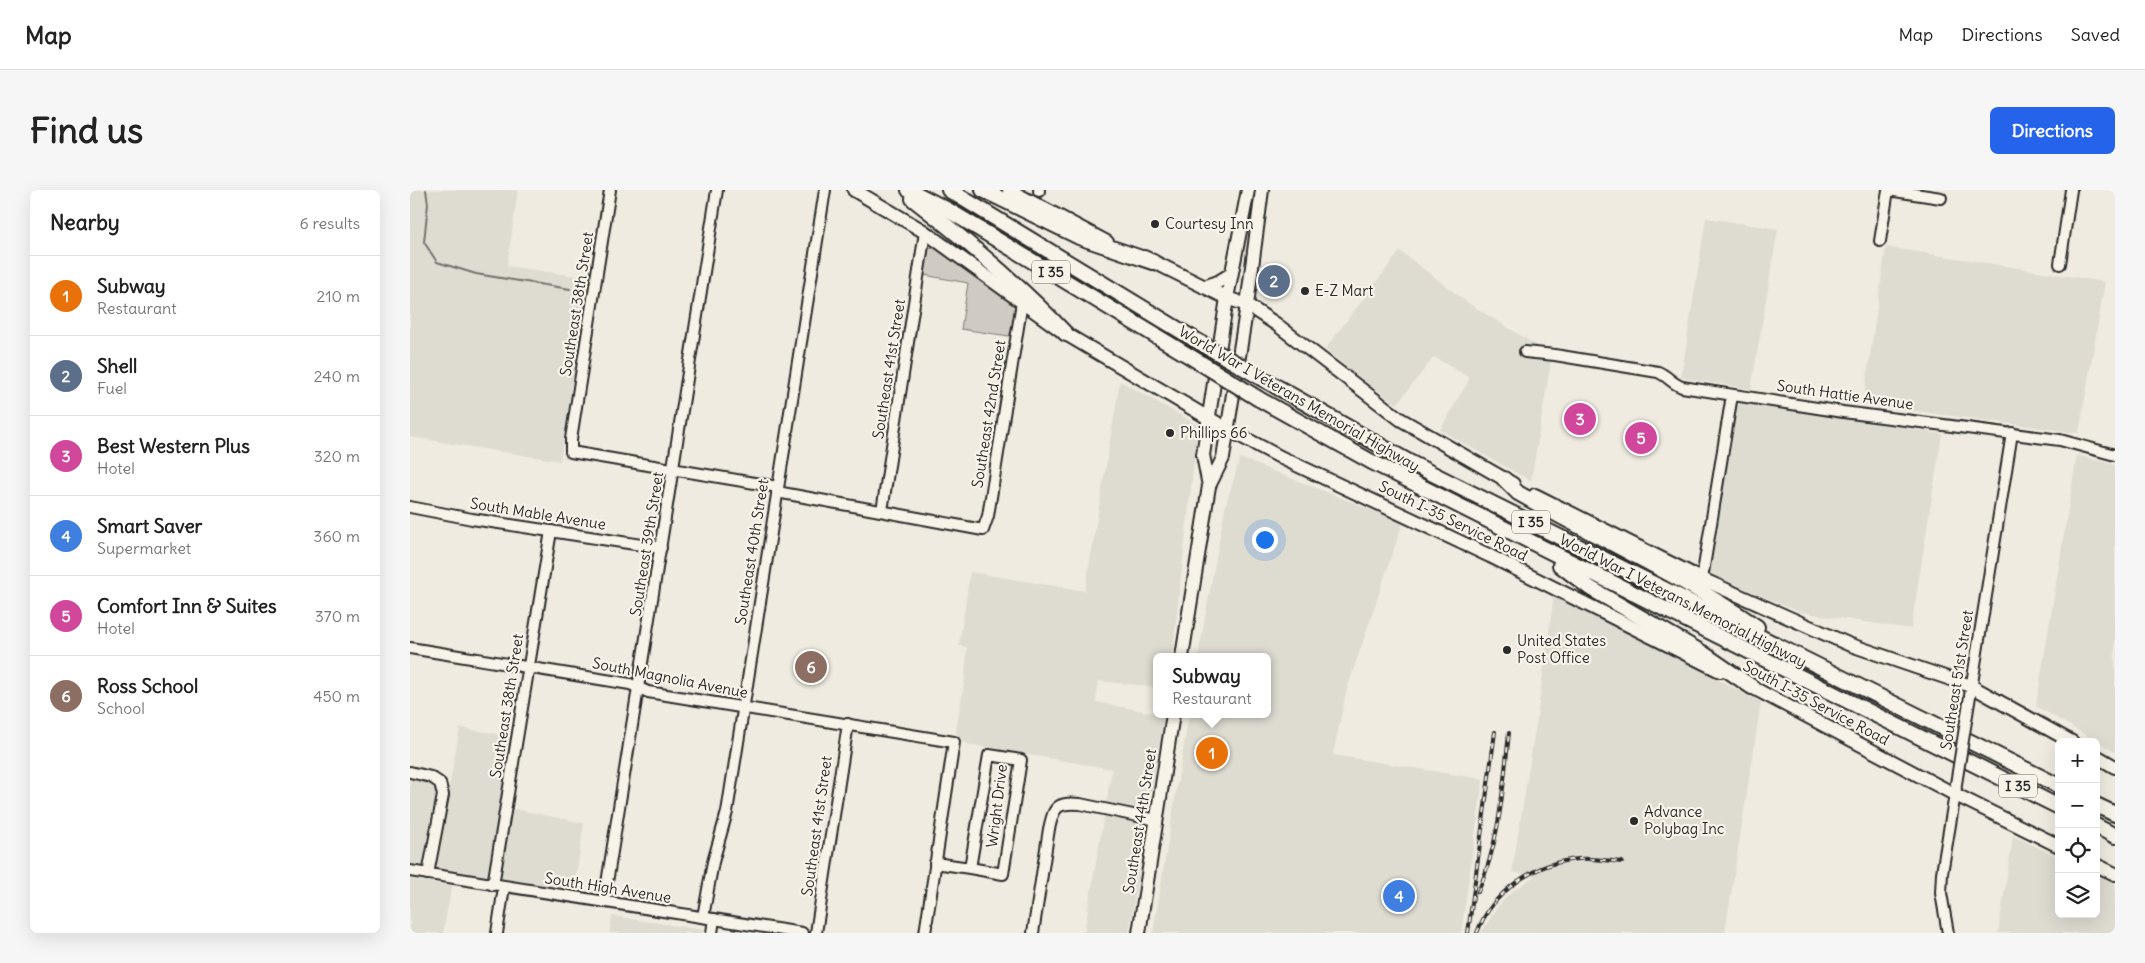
<!DOCTYPE html>
<html lang="en">
<head>
<meta charset="utf-8">
<style>
  body { margin:0; font-family:Delius,sans-serif; background:#f6f6f6; color:#222 }
  .controls { position:absolute; right:15px; bottom:15px; display:grid; overflow:hidden; border-radius:8px; box-shadow:0 5px 20px #0002 }
  .controls button { width:45px; height:45px; display:grid; place-items:center; padding:0; border:0; border-bottom:1px solid #e0e0e0; background:#fff; color:#222; font:25px sans-serif }
  .you { position:absolute; left:854px; top:349px; width:18px; height:18px; margin:-12px; border:4px solid #fff; border-radius:50%; background:#1a73e8; box-shadow:0 0 0 8px #1a73e833 }
  .badge { display:grid; place-items:center; width:32px; height:32px; border-radius:50%; background:#2563eb; color:#fff; font-size:16px; font-weight:700 }
  .pin { position:absolute; translate:-50% -50%; border:2px solid #fff; box-shadow:0 1px 5px #0006 }
  .popup { position:absolute; left:743px; top:463px; width:118px; height:65px; box-sizing:border-box; display:grid; place-content:center; border-radius:8px; background:#fff; filter:drop-shadow(0 1px 4px #0005); font-size:16px; white-space:nowrap; color:#767676 }
  .popup b { font-size:19px; color:#222 }
  .popup::after { content:''; position:absolute; left:50%; top:100%; margin-left:-10px; border:10px solid transparent; border-top-color:#fff }
  .list { margin:0; padding:0; list-style:none }
  h2 { display:flex; justify-content:space-between; align-items:center; height:65px; margin:0; padding:0 20px; font-size:21px }
  h2 small { font-size:16px; font-weight:400; color:#767676 }
  .list li { display:grid; grid-template-columns:32px 1fr auto; gap:15px; align-items:center; box-sizing:border-box; height:80px; padding:0 20px; border-top:1px solid #e0e0e0 }
  .list b { display:block; font-size:19px; white-space:nowrap }
  .list p { margin:0; font-size:16px; white-space:nowrap; color:#767676 }
  .list em { font-size:16px; font-style:normal; color:#767676 }
  .icon { flex:none; width:28px; height:28px; fill:none; stroke:currentColor; stroke-width:2; stroke-linecap:round; stroke-linejoin:round }
  .map { position:relative; flex:none; width:1705px; height:743px; overflow:hidden; border-radius:8px }
  header { display:flex; align-items:center; gap:30px; box-sizing:border-box; height:70px; padding:0 25px; background:#fff; border-bottom:1px solid #e0e0e0 }
  header strong { font-size:24px }
  nav { display:flex; gap:28px; margin-inline-start:auto; font-size:18px }
  .intro { display:flex; align-items:center; justify-content:space-between; box-sizing:border-box; height:120px; padding:0 30px }
  h1 { margin:0; font-size:35px }
  .button { padding:12px 22px; border-radius:8px; background:#2563eb; color:#fff; font-size:18px; font-weight:700 }
  main { display:flex; gap:30px; padding:0 30px }
  aside { flex:1; background:#fff; border-radius:8px; box-shadow:0 5px 20px #0002 }
  .map>svg:first-child { display:block }
</style>
</head>
<body>
<header>
<strong>Map</strong>
<nav><a>Map</a><a>Directions</a><a>Saved</a></nav>
</header>
<div class="intro"><h1>Find us</h1><a class="button">Directions</a></div>
<main>
<aside>
<h2>Nearby<small>6 results</small></h2>
<ul class="list">
<li><span class="badge" style="background:#e8710a">1</span><div><b>Subway</b><p>Restaurant</p></div><em>210 m</em></li>
<li><span class="badge" style="background:#5c6f8a">2</span><div><b>Shell</b><p>Fuel</p></div><em>240 m</em></li>
<li><span class="badge" style="background:#d1479c">3</span><div><b>Best Western Plus</b><p>Hotel</p></div><em>320 m</em></li>
<li><span class="badge" style="background:#3f7fe0">4</span><div><b>Smart Saver</b><p>Supermarket</p></div><em>360 m</em></li>
<li><span class="badge" style="background:#d1479c">5</span><div><b>Comfort Inn &amp; Suites</b><p>Hotel</p></div><em>370 m</em></li>
<li><span class="badge" style="background:#8d6e63">6</span><div><b>Ross School</b><p>School</p></div><em>450 m</em></li>
</ul>
</aside>
<div class="map">
<svg width="1705" height="743" viewBox="0 0 1705 743">
  <rect width="100%" height="100%" fill="#efebe0"/>
  <filter id="ink" filterUnits="userSpaceOnUse"><feTurbulence type="fractalNoise" baseFrequency=".02" numOctaves="2"/><feDisplacementMap in="SourceGraphic" scale="10" xChannelSelector="R" yChannelSelector="G"/><feConvolveMatrix kernelMatrix="1 2 1 2 8 2 1 2 1" color-interpolation-filters="sRGB"/></filter>
  <g filter="url(#ink)">
    <g fill="#dedbd1">
      <polygon points="0,0 108,0 97,76 179,88 150,271 0,247"/>
      <polygon points="1296,28 1368,39 1341,199 1271,188"/>
      <polygon points="1476,57 1695,92 1669,243 1453,214"/>
      <polygon points="990,61 1058,113 1142,165 1121,291 1030,240 1060,188 1024,167 987,214 948,187 915,159"/>
      <polygon points="710,191 788,235 762,467 747,467 747,497 688,491 686,512 754,525 719,743 674,743 702,579 557,554 548,548 546,541 555,488 557,457 549,456 560,382 675,401"/>
      <polygon points="1336,212 1532,244 1501,439 1390,422 1300,384 1326,218 1328,214"/>
      <polygon points="1667,265 1705,275 1705,562 1626,516"/>
      <polygon points="830,268 993,332 936,502 923,565 1073,589 1051,743 743,743 779,524 857,524 857,467 788,467 815,318"/>
      <polygon points="1144,405 1351,512 1315,743 1071,743 1087,718 1097,706 1124,686 1102,682 1127,528"/>
      <polygon points="50,538 112,548 99,618 174,633 164,699 24,679"/>
      <polygon points="0,585 23,591 28,599 16,678 0,675"/>
      <polygon points="1603,646 1649,667 1649,724 1686,724 1686,684 1705,693 1705,743 1588,743"/>
      <polygon points="0,689 42,696 33,743 0,743"/>
      <polygon points="202,726 293,740 293,743 199,743"/>
    </g>
    <polygon fill="#cfcbc2" stroke="#7d7b76" points="519,57 526,58 605,114 602,139 599,146 551,139 558,93 514,85"/>
    <g fill="none" stroke-linecap="round" stroke-linejoin="round">
      <polyline stroke="#74726e" stroke-width="2" points="16,0 18,14 14,52 27,72 66,84 160,99"/>
      <defs>
        <g id="minor">
          <polyline points="200,0 161,249 161,262 368,297"/>
          <polyline points="1478,0 1531,8"/>
          <polyline points="629,1 629,0"/>
          <polyline points="1470,51 1478,0"/>
          <polyline points="1650,74 1661,0"/>
          <path d="M1115,162L1145,165L1248,182C1258,186 1262,194 1272,197L1433,222L1650,250L1705,265"/>
          <polyline points="367,302 573,340 578,326 612,112"/>
          <polyline points="0,317 62,329 251,358"/>
          <polyline points="472,321 515,42"/>
          <polyline points="1292,389 1322,205"/>
          <polyline points="0,458 220,494 238,502 544,552 515,743"/>
          <polyline points="1556,531 1602,243"/>
          <polygon points="579,565 611,570 593,684 560,678"/>
          <polyline points="0,582 21,587 30,593 33,605 18,684"/>
          <polyline points="525,673 560,678"/>
          <polyline points="0,681 392,743"/>
          <polyline points="83,695 141,341"/>
          <polyline points="194,712 307,0"/>
          <polyline points="293,727 303,672 317,622 415,0"/>
          <polyline points="87,743 94,697"/>
          <polyline points="302,743 304,729"/>
          <polyline points="406,743 438,534"/>
          <path d="M623,743L639,639C644,617 646,612 670,614L747,630"/>
          <polyline points="1538,743 1531,703 1532,683 1546,598"/>
        </g>
        <g id="major">
          <polyline points="444,0 515,42 656,144 817,239 872,268 1080,366 1310,481"/>
          <polyline points="599,0 697,52"/>
          <polyline points="734,67 817,108 837,115 866,134 990,229 1103,294"/>
          <polyline points="794,97 808,92 821,84"/>
          <polyline points="799,296 793,265 817,108 838,0"/>
          <polyline points="1125,305 1292,389 1438,454 1561,496 1662,552"/>
          <polyline points="772,467 799,296 813,268 837,115 852,0"/>
          <polyline points="1334,493 1544,604 1649,656"/>
          <polyline points="1686,566 1705,577"/>
          <polyline points="1686,675 1705,684"/>
          <polyline points="729,743 763,524"/>
        </g>
        <g id="highway">
          <polyline points="499,0 538,20 781,167"/>
          <polyline points="539,0 784,149"/>
          <polyline points="573,0 669,47 743,72"/>
          <path d="M503,9C557,51 609,94 656,144"/>
          <polyline points="853,189 1001,273 1649,596"/>
          <polyline points="849,209 960,271 1649,617"/>
          <path d="M1094,289L1108,303C1187,348 1271,385 1347,437"/>
          <polyline points="1150,375 1180,398 1291,462 1342,497"/>
          <polyline points="1686,615 1705,624"/>
          <polyline points="1686,636 1705,646"/>
        </g>
      </defs>
      <use href="#minor" stroke="#2b2b2b" stroke-width="14"/>
      <use href="#major" stroke="#2b2b2b" stroke-width="16"/>
      <use href="#highway" stroke="#2b2b2b" stroke-width="18"/>
      <use href="#minor" stroke="#f7f3e8" stroke-width="10"/>
      <use href="#major" stroke="#f7f3e8" stroke-width="12"/>
      <use href="#highway" stroke="#f7f3e8" stroke-width="14"/>
      <defs>
        <g id="rail">
          <path d="M1068,702C1090,652 1093,597 1099,543"/>
          <polyline points="1058,743 1085,542"/>
          <path d="M1067,743C1082,701 1126,672 1169,669C1183,668 1198,671 1212,672"/>
        </g>
      </defs>
      <use href="#rail" stroke="#2b2b2b" stroke-width="4"/>
      <use href="#rail" stroke="#f7f3e8" stroke-width="2" stroke-dasharray="5.5" stroke-linecap="butt"/>
      <defs>
        <polyline id="minor-bridge" points="1546,594 1556,531"/>
        <g id="highway-bridge">
          <polyline points="784,149 853,189"/>
          <polyline points="781,167 849,209"/>
        </g>
      </defs>
      <use href="#minor-bridge" stroke="#2b2b2b" stroke-width="14" stroke-linecap="butt"/>
      <use href="#highway-bridge" stroke="#2b2b2b" stroke-width="18" stroke-linecap="butt"/>
      <use href="#minor-bridge" stroke="#f7f3e8" stroke-width="10"/>
      <use href="#highway-bridge" stroke="#f7f3e8" stroke-width="14"/>
    </g>
  </g>
  <g fill="#2b2b2b" stroke="#f7f3e8" stroke-width="2">
    <circle cx="745" cy="34" r="5"/>
    <circle cx="895" cy="101" r="5"/>
    <circle cx="760" cy="243" r="5"/>
    <circle cx="1097" cy="460" r="5"/>
    <circle cx="1224" cy="631" r="5"/>
  </g>
  <g text-anchor="middle" stroke-width="4.5" stroke-linejoin="round" paint-order="stroke">
    <g fill="#f7f3e8" stroke="#686764" stroke-width="1">
      <rect x="622" y="70.5" width="38" height="23" rx="4"/>
      <rect x="1102" y="320.5" width="38" height="23" rx="4"/>
      <rect x="1589" y="584.5" width="38" height="23" rx="4"/>
    </g>
    <g font-size="14" font-weight="bold" fill="#2b2b2b">
      <text x="641" y="87">I 35</text>
      <text x="1121" y="337">I 35</text>
      <text x="1608" y="601">I 35</text>
    </g>
    <g font-size="15" fill="#2b2b2b" stroke="#f7f3e8" text-anchor="start">
      <text x="755" y="39">Courtesy Inn</text>
      <text x="905" y="106">E-Z Mart</text>
      <text x="770" y="248">Phillips 66</text>
      <text x="1107" y="456">United States<tspan x="1107" dy="17">Post Office</tspan></text>
      <text x="1234" y="627">Advance<tspan x="1234" dy="17">Polybag Inc</tspan></text>
    </g>
    <g font-size="15" fill="#2b2b2b" stroke="#f7f3e8">
      <text transform="translate(167 114) rotate(-81)" y="5">Southeast 38th Street</text>
      <text transform="translate(479 179) rotate(-81)" y="5">Southeast 41st Street</text>
      <text transform="translate(1435 205) rotate(8)" y="5">South Hattie Avenue</text>
      <text transform="translate(889 209) rotate(30)" y="5">World War I Veterans Memorial Highway</text>
      <text transform="translate(579 224) rotate(-81)" y="5">Southeast 42nd Street</text>
      <text transform="translate(128 324) rotate(9)" y="5">South Mable Avenue</text>
      <text transform="translate(1043 331) rotate(26)" y="5">South I-35 Service Road</text>
      <text transform="translate(237 354) rotate(-81)" y="5">Southeast 39th Street</text>
      <text transform="translate(342 362) rotate(-81)" y="5">Southeast 40th Street</text>
      <text transform="translate(1273 411) rotate(27)" y="5">World War I Veterans Memorial Highway</text>
      <text transform="translate(260 488) rotate(11)" y="5">South Magnolia Avenue</text>
      <text transform="translate(1547 490) rotate(-81)" y="5">Southeast 51st Street</text>
      <text transform="translate(1406 513) rotate(28)" y="5">South I-35 Service Road</text>
      <text transform="translate(97 516) rotate(-81)" y="5">Southeast 38th Street</text>
      <text transform="translate(587 616) rotate(-83)" y="5">Wright Drive</text>
      <text transform="translate(730 631) rotate(-81)" y="5">Southeast 44th Street</text>
      <text transform="translate(407 636) rotate(-82)" y="5">Southeast 41st Street</text>
      <text transform="translate(198 698) rotate(9)" y="5">South High Avenue</text>
    </g>
  </g>
</svg>
<div class="controls">
<button>+</button>
<button>−</button>
<button><svg class="icon" aria-label="locate" viewBox="0 0 24 24"><circle cx="12" cy="12" r="6"/><path d="M12 2v4M12 18v4M2 12h4M18 12h4"/></svg></button>
<button><svg class="icon" aria-label="layers" viewBox="0 0 24 24"><path d="M12 4l9 5-9 5-9-5zM3 14l9 5 9-5"/></svg></button>
</div>
<div class="you"></div>
<div class="pin badge" style="left:802px;top:563px;background:#e8710a">1</div>
<div class="popup"><b>Subway</b>Restaurant</div>
<div class="pin badge" style="left:864px;top:91px;background:#5c6f8a">2</div>
<div class="pin badge" style="left:1170px;top:229px;background:#d1479c">3</div>
<div class="pin badge" style="left:989px;top:706px;background:#3f7fe0">4</div>
<div class="pin badge" style="left:1231px;top:248px;background:#d1479c">5</div>
<div class="pin badge" style="left:401px;top:477px;background:#8d6e63">6</div>
</div>
</main>
</body>
</html>
